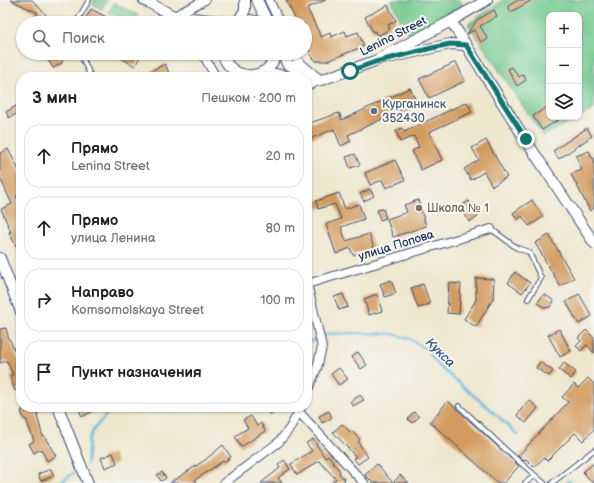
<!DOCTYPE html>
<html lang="ru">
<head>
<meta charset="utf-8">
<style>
  body { margin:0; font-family:"Balsamiq Sans",sans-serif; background:#f2f2f2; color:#222 }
  .controls { position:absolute; right:12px; top:12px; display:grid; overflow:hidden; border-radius:8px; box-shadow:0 1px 3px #0004 }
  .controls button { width:36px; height:36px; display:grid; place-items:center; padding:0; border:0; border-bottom:1px solid #e0e0e0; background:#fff; color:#222; font:20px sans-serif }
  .stop { position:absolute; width:12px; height:12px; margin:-9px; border:3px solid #0f766e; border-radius:50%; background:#fff }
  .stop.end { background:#0f766e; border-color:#fff; box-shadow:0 1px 4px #0008 }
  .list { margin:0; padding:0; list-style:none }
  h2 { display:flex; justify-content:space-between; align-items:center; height:52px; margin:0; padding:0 16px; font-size:17px }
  h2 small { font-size:13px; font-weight:400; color:#767676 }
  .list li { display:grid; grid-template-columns:26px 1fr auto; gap:12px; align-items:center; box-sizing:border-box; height:64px; margin:0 8px 8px; padding:0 8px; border:1px solid #e0e0e0; border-radius:16px }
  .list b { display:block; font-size:15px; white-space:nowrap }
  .list p { margin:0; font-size:13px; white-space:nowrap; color:#767676 }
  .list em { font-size:13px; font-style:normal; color:#767676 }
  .icon { flex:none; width:22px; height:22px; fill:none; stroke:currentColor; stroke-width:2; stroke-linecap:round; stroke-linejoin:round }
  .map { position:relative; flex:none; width:594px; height:483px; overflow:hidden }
  .search { position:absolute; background:#fff; box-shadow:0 1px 3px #0004; left:16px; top:16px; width:296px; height:44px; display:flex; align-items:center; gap:10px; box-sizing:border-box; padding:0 14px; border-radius:22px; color:#767676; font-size:15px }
  .panel { position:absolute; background:#fff; box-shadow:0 1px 3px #0004; left:16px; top:72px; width:296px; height:340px; border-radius:16px }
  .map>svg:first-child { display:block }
</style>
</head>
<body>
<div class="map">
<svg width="594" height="483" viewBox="0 0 594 483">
  <rect width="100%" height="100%" fill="#f6f6f2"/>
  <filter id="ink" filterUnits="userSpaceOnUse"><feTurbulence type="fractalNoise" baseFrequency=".025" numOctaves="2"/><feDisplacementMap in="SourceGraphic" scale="8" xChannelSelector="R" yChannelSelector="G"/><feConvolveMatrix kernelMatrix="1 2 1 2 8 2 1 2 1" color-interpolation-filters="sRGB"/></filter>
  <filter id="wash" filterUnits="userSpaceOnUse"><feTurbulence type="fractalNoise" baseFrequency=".012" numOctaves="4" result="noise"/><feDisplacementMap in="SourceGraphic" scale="16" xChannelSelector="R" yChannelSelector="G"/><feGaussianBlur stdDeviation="0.9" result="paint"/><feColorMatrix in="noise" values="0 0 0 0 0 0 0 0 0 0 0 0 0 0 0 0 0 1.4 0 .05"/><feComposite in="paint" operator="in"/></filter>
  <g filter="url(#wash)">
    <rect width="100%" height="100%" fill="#eee7cd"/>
    <g fill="#74ca8f" stroke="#487c76">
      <polygon points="94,0 107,0 102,9 92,4"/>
      <polygon points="391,0 460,0 463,6 408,35"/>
      <polygon points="504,0 594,0 594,109 579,117 579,15 549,15 549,117 579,117 543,136 468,24"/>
      <polygon points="114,3 138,15 133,23 129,23 109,12"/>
    </g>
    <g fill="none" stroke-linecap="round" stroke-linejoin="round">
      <g stroke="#5eb4db" stroke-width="2.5">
        <polyline points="307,343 328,334 351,333 391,334 408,338 425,348 441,368 491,410 518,435"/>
        <polyline points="87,464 89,439 94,429 113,407"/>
        <polyline points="568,481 571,483"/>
        <polyline points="60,483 77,470"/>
      </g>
    </g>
    <g id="blocks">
      <g fill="#d39b5d">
        <polygon points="11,0 32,0 49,18 49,19 45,17 40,23 37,23 33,18 38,13"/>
        <polygon points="286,0 326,0 307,8 321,37 330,33 331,37 345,31 347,36 358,32 364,46 327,61 316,61 312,57 305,41 305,23 297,23"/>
        <polygon points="518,0 532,0 511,12 508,6"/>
        <polygon points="388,5 396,21 388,25 390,29 377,36 375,31 373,32 365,17"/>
        <polygon points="91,9 118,23 83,23"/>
        <polygon points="494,10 497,16 480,26 488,39 481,42 474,30 467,34 477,20"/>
        <polygon points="51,53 57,53 63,62 53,68 46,56"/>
        <polygon points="111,53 142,53 135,66"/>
        <polygon points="456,62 465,81 429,98 419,79"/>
        <polygon points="165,64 171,77 154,77 151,71"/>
        <polygon points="512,67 519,77 523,74 526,80 517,86 508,69"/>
        <polygon points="410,88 417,103 348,135 351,141 341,146 334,129 307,140 307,124 339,113 342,120"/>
        <polygon points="467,102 472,112 429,132 442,160 421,170 412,151 419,147 414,136 400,142 396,131 402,128 404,132"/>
        <polygon points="16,106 20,112 9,118 6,112"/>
        <polygon points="549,106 549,117 563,117 542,130 533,116"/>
        <polygon points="587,128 592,136 559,159 553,151"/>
        <polygon points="486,140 507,177 492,186 484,172 471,180 464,169 479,160 472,148"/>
        <polygon points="8,149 21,174 21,194 16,196 21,208 21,215 18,216 20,220 17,222 21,234 21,256 12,238 11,238 9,232 11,232 1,209 12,204 0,178 0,153"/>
        <polygon points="589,151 592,158 594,158 594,208 590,211 571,174 582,170 576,156"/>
        <polygon points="355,154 360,165 350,168 346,157"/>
        <polygon points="395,160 405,180 386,188 382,180 370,185 365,173"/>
        <polygon points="370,189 374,196 364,201 360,194"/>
        <polygon points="339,193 345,209 359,204 364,219 341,227 346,241 369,234 374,248 353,255 350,248 336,254 326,224 341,219 335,204 318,209 316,201"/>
        <polygon points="418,200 426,226 393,237 387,219 407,212 404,205"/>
        <polygon points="532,200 543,217 529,226 522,216 517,220 513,213"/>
        <polygon points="469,201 478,217 469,222 461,206"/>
        <polygon points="383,209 386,218 380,220 377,210"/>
        <polygon points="549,235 574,278 560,286 535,243"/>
        <polygon points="515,272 530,283 522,293 508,283"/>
        <polygon points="476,278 494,279 493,299 476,327 464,319 476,300"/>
        <polygon points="391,280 396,293 385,297 380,284"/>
        <polygon points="449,283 461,284 459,314 447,313"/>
        <polygon points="423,284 430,304 418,308 411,288"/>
        <polygon points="343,294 348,307 339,310 334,297"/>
        <polygon points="377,294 382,311 369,315 364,299"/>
        <polygon points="544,294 554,301 549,308 548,307 545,308 537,303"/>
        <polygon points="579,294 592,316 579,324 566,302"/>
        <polygon points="6,328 9,340 10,340 21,366 21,388 15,391 10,376 13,375 7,361 0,363 0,329"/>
        <polygon points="559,329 571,351 560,357 548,335"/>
        <polygon points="586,330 594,338 594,353 587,345 581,351 576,346 581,341 578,338"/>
        <polygon points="358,352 367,365 361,369 352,357"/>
        <polygon points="540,362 553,371 549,376 536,368"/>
        <polygon points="564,363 576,372 571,379 559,370"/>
        <polygon points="339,368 348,379 339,385 331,374"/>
        <polygon points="588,378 594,384 594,429 583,441 575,433 547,461 544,458 534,467 526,459 524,461 518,456 568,402 562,397 574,384 578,388"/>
        <polygon points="360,395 364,400 353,406 350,402"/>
        <polygon points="529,400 538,408 526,423 517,415"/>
        <polygon points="448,401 519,466 504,483 498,483 430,422"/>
        <polygon points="22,407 36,407 38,415 37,416 43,437 44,436 56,456 47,461 41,449 34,453 29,444 34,441 26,419 24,420 21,411 23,410"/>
        <polygon points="78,407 90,407 92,412 82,417"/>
        <polygon points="265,407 281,407 271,415"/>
        <polygon points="329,411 332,418 322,423 319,416"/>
        <polygon points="414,412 419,417 412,423 408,419"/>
        <polygon points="251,416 257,426 261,423 265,431 241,447 235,436 248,428 243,420"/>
        <polygon points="342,424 350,432 352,431 360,440 358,442 368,457 358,464 353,458 356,457 333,432"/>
        <polygon points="313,439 325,458 328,455 333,461 332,462 340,471 339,473 345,480 341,483 331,483 336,479 319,461 297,475 291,464 312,451 306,443"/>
        <polygon points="223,445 231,457 224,462 223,461 195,480 197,483 170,483 205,460"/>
        <polygon points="113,453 117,463 105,468 101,458"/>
        <polygon points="284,460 290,469 278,478 282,483 261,483 280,468 278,465"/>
        <polygon points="594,463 594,483 593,483 583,472"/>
        <polygon points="377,464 393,483 400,475 409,483 373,483 365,475"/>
        <polygon points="51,469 54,476 41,481 38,474"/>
        <polygon points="162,472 166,478 161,481 157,475"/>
      </g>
    </g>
  </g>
  <g filter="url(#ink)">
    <use href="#blocks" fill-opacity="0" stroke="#3b4b6f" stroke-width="1"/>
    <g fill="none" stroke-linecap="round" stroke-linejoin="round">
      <defs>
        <g id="service">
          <polyline points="76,23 89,0"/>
          <polyline points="80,53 91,77"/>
          <polyline points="491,229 517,248 529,252 541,278 528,299"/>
          <polyline points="459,406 508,452 544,483"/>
          <polyline points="525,483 535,476"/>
          <polyline points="552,483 594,450"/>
        </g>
        <g id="minor">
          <polyline points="269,0 280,23"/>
          <polyline points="174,16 205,0"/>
          <polyline points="202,53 216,77"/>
          <polyline points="294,53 297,60 321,80 307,86"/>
          <polyline points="307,283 322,347 317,368 307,392"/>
          <polyline points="307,284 491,229"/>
          <polyline points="299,412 364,483"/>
          <polyline points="224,483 279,442 290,428 301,407"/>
        </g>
        <g id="tertiary">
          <polyline points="144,0 179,19"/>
          <polyline points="257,0 268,23"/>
          <polyline points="174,16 235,23"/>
          <polyline points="451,21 525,139 594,243"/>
          <polyline points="237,23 245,10 245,0"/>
          <polyline points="237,23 251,20 261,23"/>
          <path d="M222,53C230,82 270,83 276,53"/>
          <polyline points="282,53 287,64 316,78"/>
          <polyline points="388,58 450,44 466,45"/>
          <polyline points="262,72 292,77"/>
          <polyline points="307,79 321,80 375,61 451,21 487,0"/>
          <polyline points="0,258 21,312"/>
          <polyline points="58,407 88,483"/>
        </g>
      </defs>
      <use href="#service" stroke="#3b4b6f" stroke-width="6"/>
      <use href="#minor" stroke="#3b4b6f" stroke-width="10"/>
      <use href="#tertiary" stroke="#3b4b6f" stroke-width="12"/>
      <use href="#service" stroke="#fff" stroke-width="4"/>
      <use href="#minor" stroke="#fff" stroke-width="8"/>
      <use href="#tertiary" stroke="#fff" stroke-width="10"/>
    </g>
  </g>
  <g fill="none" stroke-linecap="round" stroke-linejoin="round" filter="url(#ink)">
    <polyline stroke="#0f766e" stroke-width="5" points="350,71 375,62 432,48 450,44 466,45 526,139"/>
  </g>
  <circle fill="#5c6f8a" stroke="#f6f6f2" stroke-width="1.5" cx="374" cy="111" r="4"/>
  <circle fill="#8d6e63" stroke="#f6f6f2" stroke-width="1.5" cx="419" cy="208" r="4"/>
  <g text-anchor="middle" stroke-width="4" stroke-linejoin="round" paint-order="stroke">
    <g font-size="12" fill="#1b2f5e" stroke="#f6f6f2">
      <text transform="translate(393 36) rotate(-27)" y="4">Lenina Street</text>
      <text transform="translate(396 245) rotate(-17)" y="4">улица Попова</text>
    </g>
    <g font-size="12" fill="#4e5e75" stroke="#f6f6f2" text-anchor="start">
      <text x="382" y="108">Курганинск<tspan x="382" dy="14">352430</tspan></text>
    </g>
    <g font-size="12" fill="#785e54" stroke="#f6f6f2" text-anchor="start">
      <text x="427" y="212">Школа № 1</text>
    </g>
    <g font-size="13" font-style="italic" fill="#2f5784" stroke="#f6f6f2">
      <text transform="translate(441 352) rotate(45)" y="5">Кукса</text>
    </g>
  </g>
</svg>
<div class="controls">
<button>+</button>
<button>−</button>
<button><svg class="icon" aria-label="layers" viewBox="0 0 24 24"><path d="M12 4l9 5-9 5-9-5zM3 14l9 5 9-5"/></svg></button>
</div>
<div class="stop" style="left:350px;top:71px"></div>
<div class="stop end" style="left:526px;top:139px"></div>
<div class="search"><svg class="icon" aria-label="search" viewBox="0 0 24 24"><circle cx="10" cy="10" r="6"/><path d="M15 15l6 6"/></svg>Поиск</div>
<section class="panel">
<h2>3 мин<small>Пешком · 200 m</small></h2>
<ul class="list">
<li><svg class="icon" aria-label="ahead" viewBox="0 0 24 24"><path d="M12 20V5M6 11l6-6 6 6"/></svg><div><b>Прямо</b><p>Lenina Street</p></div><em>20 m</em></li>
<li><svg class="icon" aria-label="ahead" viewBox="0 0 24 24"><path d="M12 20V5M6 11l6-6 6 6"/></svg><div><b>Прямо</b><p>улица Ленина</p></div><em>80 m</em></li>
<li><svg class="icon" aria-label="right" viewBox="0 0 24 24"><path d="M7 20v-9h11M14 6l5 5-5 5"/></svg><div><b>Направо</b><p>Komsomolskaya Street</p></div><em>100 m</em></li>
<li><svg class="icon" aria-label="arrive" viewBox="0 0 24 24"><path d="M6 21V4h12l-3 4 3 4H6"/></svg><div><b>Пункт назначения</b></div></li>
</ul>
</section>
</div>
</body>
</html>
